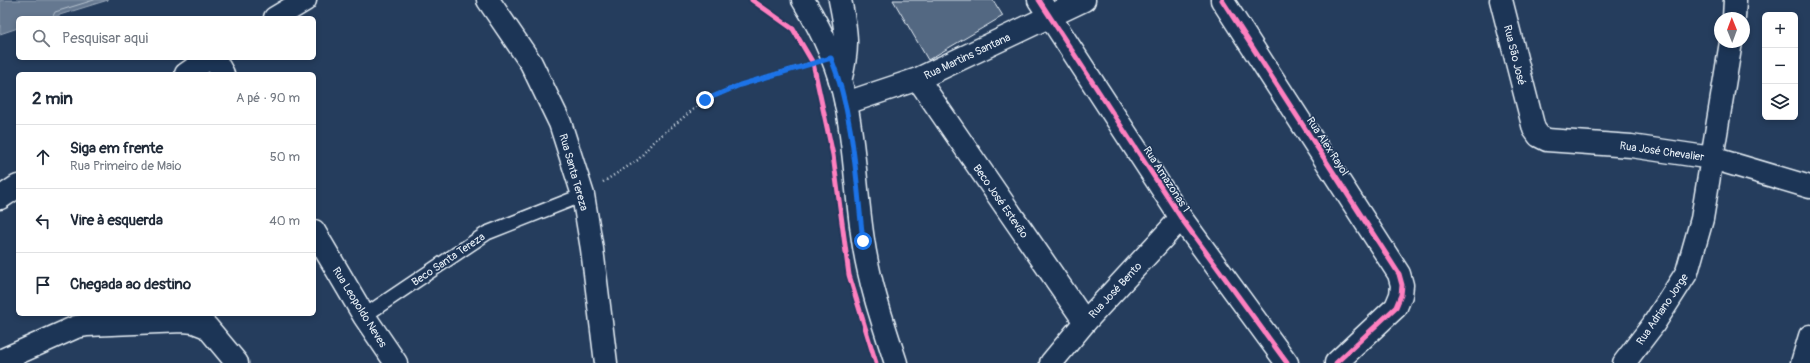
<!DOCTYPE html>
<html lang="pt">
<head>
<meta charset="utf-8">
<style>
  body { margin:0; font-family:Pangolin,sans-serif; background:#f6f6f7; color:#1f2937 }
  .controls { position:absolute; right:12px; top:12px; display:grid; overflow:hidden; border-radius:6px; box-shadow:0 2px 6px #0003 }
  .controls button { width:36px; height:36px; display:grid; place-items:center; padding:0; border:0; border-bottom:1px solid #e0e1e3; background:#fff; color:#1f2937; font:20px sans-serif }
  .compass { position:absolute; left:1714px; top:12px; width:36px; height:36px; border-radius:50%; background:#fff; box-shadow:0 2px 6px #0003; rotate:359deg }
  .stop { position:absolute; width:12px; height:12px; margin:-9px; border:3px solid #1a73e8; border-radius:50%; background:#fff }
  .stop.end { background:#1a73e8; border-color:#fff; box-shadow:0 1px 4px #0008 }
  .list { margin:0; padding:0; list-style:none }
  h2 { display:flex; justify-content:space-between; align-items:center; height:52px; margin:0; padding:0 16px; font-size:17px }
  h2 small { font-size:13px; font-weight:400; color:#747a83 }
  .list li { display:grid; grid-template-columns:26px 1fr auto; gap:12px; align-items:center; box-sizing:border-box; height:64px; padding:0 16px; border-top:1px solid #e0e1e3 }
  .list b { display:block; font-size:15px; white-space:nowrap }
  .list p { margin:0; font-size:13px; white-space:nowrap; color:#747a83 }
  .list em { font-size:13px; font-style:normal; color:#747a83 }
  .icon { flex:none; width:22px; height:22px; fill:none; stroke:currentColor; stroke-width:2; stroke-linecap:round; stroke-linejoin:round }
  .map { position:relative; flex:none; width:1810px; height:363px; overflow:hidden }
  .search { position:absolute; background:#fff; box-shadow:0 2px 6px #0003; left:16px; top:16px; width:300px; height:44px; display:flex; align-items:center; gap:10px; box-sizing:border-box; padding:0 14px; border-radius:6px; color:#747a83; font-size:15px }
  .panel { position:absolute; background:#fff; box-shadow:0 2px 6px #0003; left:16px; top:72px; width:300px; height:244px; border-radius:6px }
  .map>svg:first-child { display:block }
</style>
</head>
<body>
<div class="map">
<svg width="1810" height="363" viewBox="0 0 1810 363">
  <rect width="100%" height="100%" fill="#253d5d"/>
  <filter id="ink" filterUnits="userSpaceOnUse"><feTurbulence type="fractalNoise" baseFrequency=".025" numOctaves="2"/><feDisplacementMap in="SourceGraphic" scale="8" xChannelSelector="R" yChannelSelector="G"/><feConvolveMatrix kernelMatrix="1 2 1 2 8 2 1 2 1" color-interpolation-filters="sRGB"/></filter>
  <g filter="url(#ink)">
    <polygon fill="#657890" stroke="#99a8ba" points="0,0 108,0 50,18 18,18 18,28 0,34"/>
    <g fill="none" stroke-linecap="round" stroke-linejoin="round">
      <polyline stroke="#b4c1ce" stroke-width="1" points="52,18 55,12 94,0"/>
    </g>
    <polygon fill="#536782" stroke="#e8f1f8" points="893,0 993,0 1003,16 928,60"/>
    <g fill="none" stroke-linecap="round" stroke-linejoin="round">
      <defs>
        <polyline id="service" points="364,316 487,233 583,195"/>
        <g id="minor">
          <polyline points="488,0 531,63 560,123 583,195 592,249 606,363"/>
          <path d="M803,0C822,31 839,68 846,104C855,148 856,195 863,240C869,282 883,323 896,363"/>
          <polyline points="1039,0 1181,218 1287,363"/>
          <polyline points="1222,0 1399,274 1402,285 1401,295 1396,307 1336,363"/>
          <polyline points="1501,0 1534,129 1539,136 1547,140 1631,146 1712,158 1810,187"/>
          <polyline points="1734,18 1735,0"/>
          <polyline points="918,79 1085,322"/>
          <path d="M840,81C849,48 847,33 840,0"/>
          <polyline points="846,103 918,79 1084,0"/>
          <polyline points="0,361 76,327 87,325 183,321 194,322 207,327 237,363"/>
          <polyline points="1051,363 1085,322 1181,218"/>
          <polyline points="1624,363 1653,325 1687,272 1702,219 1731,42"/>
          <polyline points="1802,363 1810,336"/>
        </g>
        <g id="tertiary">
          <polyline points="275,18 305,0"/>
          <polyline points="214,58 223,74"/>
          <polyline points="186,74 209,58"/>
          <polyline points="0,198 18,186"/>
          <polyline points="314,231 364,316 396,363"/>
        </g>
      </defs>
      <use href="#service" stroke="#e8f1f8" stroke-width="16"/>
      <use href="#minor" stroke="#e8f1f8" stroke-width="25"/>
      <use href="#tertiary" stroke="#e8f1f8" stroke-width="25"/>
      <polyline stroke="#e8f1f8" stroke-width="2.5" stroke-dasharray="1 3" stroke-linecap="butt" points="603,182 638,160 653,142 705,100 740,85 808,64"/>
      <use href="#service" stroke="#1d3557" stroke-width="13"/>
      <use href="#minor" stroke="#1d3557" stroke-width="22"/>
      <use href="#tertiary" stroke="#1d3557" stroke-width="22"/>
      <defs>
        <g id="cycleway">
          <polyline points="752,0 793,29 813,63 833,155 849,275 876,363"/>
          <polyline points="1039,0 1181,218 1287,363"/>
          <polyline points="1222,0 1399,274 1402,285 1401,295 1396,307 1336,363"/>
        </g>
      </defs>
      <use href="#cycleway" stroke="#1d3557" stroke-width="8"/>
      <use href="#cycleway" stroke="#ff80c0" stroke-width="5"/>
    </g>
  </g>
  <g fill="none" stroke-linecap="round" stroke-linejoin="round" filter="url(#ink)">
    <path stroke="#1a73e8" stroke-width="5" d="M705,100L740,85L831,58C854,115 856,180 863,241"/>
  </g>
  <g text-anchor="middle" stroke-width="3" stroke-linejoin="round" paint-order="stroke">
    <g font-size="11" fill="#e8f1f8" stroke="#1d3557">
      <text transform="translate(1515 55) rotate(76)" y="4">Rua São José</text>
      <text transform="translate(967 56) rotate(-25)" y="4">Rua Martins Santana</text>
      <text transform="translate(1328 146) rotate(57)" y="4">Rua Alex Rayol</text>
      <text transform="translate(1662 151) rotate(8)" y="4">Rua José Chevalier</text>
      <text transform="translate(574 172) rotate(74)" y="4">Rua Santa Tereza</text>
      <text transform="translate(1167 179) rotate(57)" y="4">Rua Amazonas 1</text>
      <text transform="translate(1001 201) rotate(55)" y="4">Beco José Estevão</text>
      <text transform="translate(448 259) rotate(-34)" y="4">Beco Santa Tereza</text>
      <text transform="translate(1115 290) rotate(-47)" y="4">Rua José Bento</text>
      <text transform="translate(360 307) rotate(58)" y="4">Rua Leopoldo Neves</text>
      <text transform="translate(1662 309) rotate(-56)" y="4">Rua Adriano Jorge</text>
    </g>
  </g>
</svg>
<div class="controls">
<button>+</button>
<button>−</button>
<button><svg class="icon" aria-label="layers" viewBox="0 0 24 24"><path d="M12 4l9 5-9 5-9-5zM3 14l9 5 9-5"/></svg></button>
</div>
<svg class="compass" viewBox="-18 -18 36 36"><path d="M0-13l5 13h-10z" fill="#e53935"/><path d="M0 13l5-13h-10z" fill="#747a83"/></svg>
<div class="stop" style="left:863px;top:241px"></div>
<div class="stop end" style="left:705px;top:100px"></div>
<div class="search"><svg class="icon" aria-label="search" viewBox="0 0 24 24"><circle cx="10" cy="10" r="6"/><path d="M15 15l6 6"/></svg>Pesquisar aqui</div>
<section class="panel">
<h2>2 min<small>A pé · 90 m</small></h2>
<ul class="list">
<li><svg class="icon" aria-label="ahead" viewBox="0 0 24 24"><path d="M12 20V5M6 11l6-6 6 6"/></svg><div><b>Siga em frente</b><p>Rua Primeiro de Maio</p></div><em>50 m</em></li>
<li><svg class="icon" aria-label="left" viewBox="0 0 24 24"><path d="M17 20v-9H6M10 6l-5 5 5 5"/></svg><div><b>Vire à esquerda</b></div><em>40 m</em></li>
<li><svg class="icon" aria-label="arrive" viewBox="0 0 24 24"><path d="M6 21V4h12l-3 4 3 4H6"/></svg><div><b>Chegada ao destino</b></div></li>
</ul>
</section>
</div>
</body>
</html>
